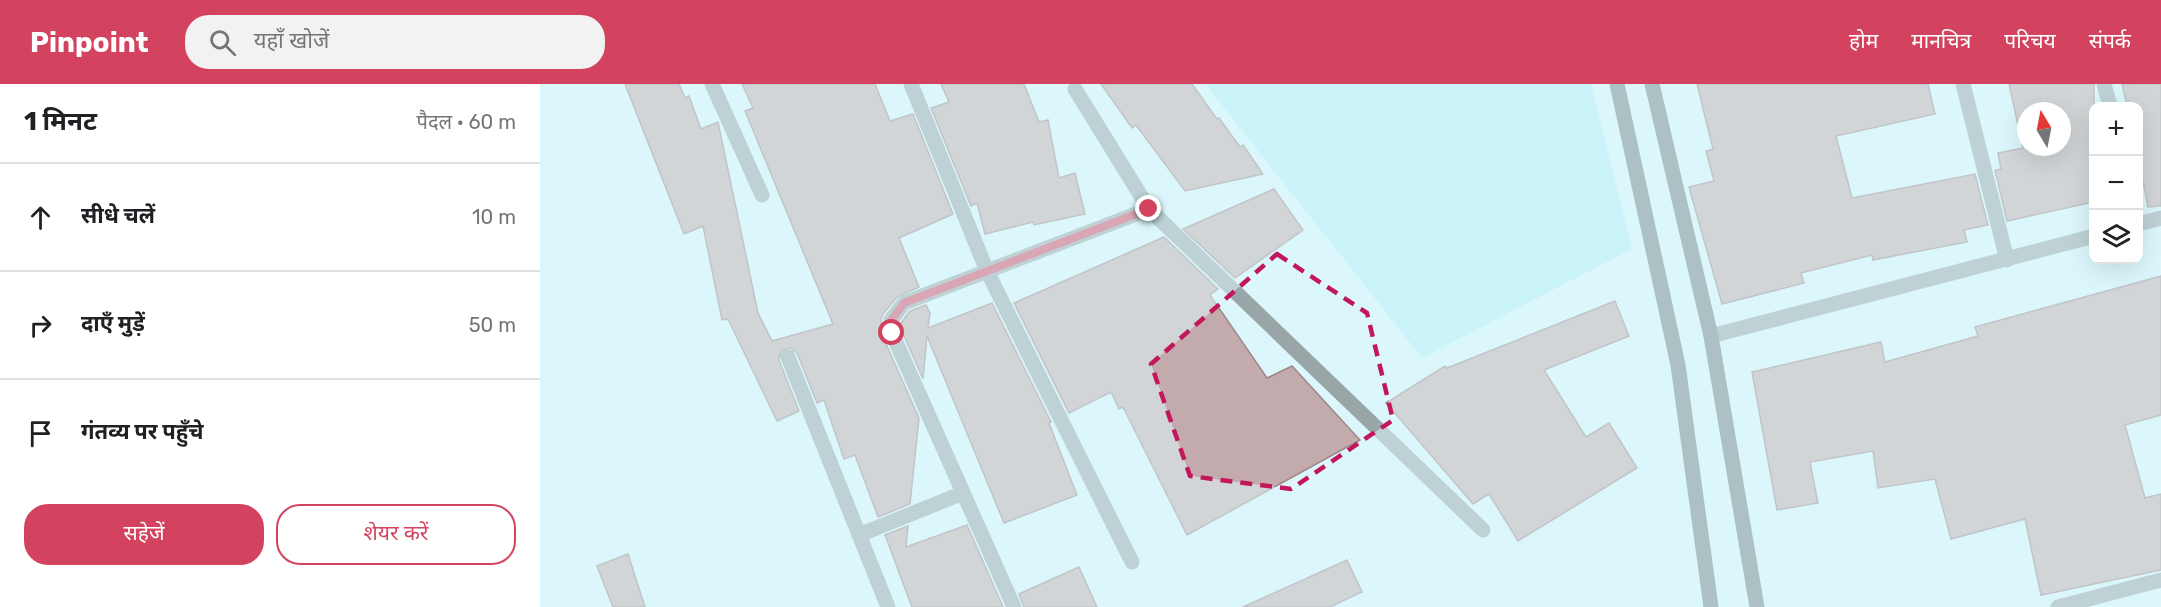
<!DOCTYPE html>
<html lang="hi">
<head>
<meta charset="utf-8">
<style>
  body { margin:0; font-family:Rubik,"Noto Sans Devanagari",sans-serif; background:#f2f2f2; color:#202124 }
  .controls { position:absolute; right:18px; top:18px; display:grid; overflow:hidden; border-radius:12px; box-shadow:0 6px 24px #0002 }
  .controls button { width:54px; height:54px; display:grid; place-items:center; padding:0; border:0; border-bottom:2px solid #e0e0e0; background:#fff; color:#202124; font:30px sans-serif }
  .compass { position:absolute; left:1477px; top:18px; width:54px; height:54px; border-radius:50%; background:#fff; box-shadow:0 6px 24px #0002; rotate:350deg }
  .stop { position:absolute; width:18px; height:18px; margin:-14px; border:4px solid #d3435f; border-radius:50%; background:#fff }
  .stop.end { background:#d3435f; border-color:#fff; box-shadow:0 2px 6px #0008 }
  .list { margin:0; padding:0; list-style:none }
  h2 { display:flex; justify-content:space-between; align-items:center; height:78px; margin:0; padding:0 24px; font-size:26px }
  h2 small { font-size:20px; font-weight:400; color:#757577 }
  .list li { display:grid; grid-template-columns:39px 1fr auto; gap:18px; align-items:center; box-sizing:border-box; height:108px; padding:0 24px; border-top:2px solid #e0e0e0 }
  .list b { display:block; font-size:22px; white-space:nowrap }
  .list em { font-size:20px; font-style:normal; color:#757577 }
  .actions { display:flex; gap:12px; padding:18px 24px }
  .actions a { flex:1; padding:14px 0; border:2px solid #d3435f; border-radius:24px; text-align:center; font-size:21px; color:#d3435f }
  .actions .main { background:#d3435f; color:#fff }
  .icon { flex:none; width:33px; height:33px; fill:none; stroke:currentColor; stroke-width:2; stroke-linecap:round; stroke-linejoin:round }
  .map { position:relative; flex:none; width:1621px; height:523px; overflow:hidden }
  header { display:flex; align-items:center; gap:36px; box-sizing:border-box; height:84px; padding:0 30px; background:#d3435f; color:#fff }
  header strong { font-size:28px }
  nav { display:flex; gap:33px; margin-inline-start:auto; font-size:21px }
  .search { width:420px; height:54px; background:#f2f2f2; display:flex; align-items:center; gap:15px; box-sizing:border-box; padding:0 21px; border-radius:24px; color:#757577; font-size:22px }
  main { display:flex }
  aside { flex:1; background:#fff }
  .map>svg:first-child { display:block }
</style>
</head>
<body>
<header>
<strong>Pinpoint</strong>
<div class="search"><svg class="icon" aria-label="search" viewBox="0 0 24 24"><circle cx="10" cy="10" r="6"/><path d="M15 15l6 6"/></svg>यहाँ खोजें</div>
<nav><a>होम</a><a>मानचित्र</a><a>परिचय</a><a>संपर्क</a></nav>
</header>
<main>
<aside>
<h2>1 मिनट<small>पैदल · 60 m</small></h2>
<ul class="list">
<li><svg class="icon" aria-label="ahead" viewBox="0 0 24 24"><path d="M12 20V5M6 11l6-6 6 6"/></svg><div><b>सीधे चलें</b></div><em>10 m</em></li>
<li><svg class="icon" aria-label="right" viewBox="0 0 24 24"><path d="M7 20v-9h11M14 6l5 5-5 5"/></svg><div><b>दाएँ मुड़ें</b></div><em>50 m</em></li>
<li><svg class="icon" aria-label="arrive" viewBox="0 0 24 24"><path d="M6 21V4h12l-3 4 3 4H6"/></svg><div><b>गंतव्य पर पहुँचे</b></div></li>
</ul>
<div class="actions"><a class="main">सहेजें</a><a>शेयर करें</a></div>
</aside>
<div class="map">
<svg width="1621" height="523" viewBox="0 0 1621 523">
  <rect width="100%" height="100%" fill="#dcf7fc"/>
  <polygon fill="#b5eff9" points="665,0 1051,0 1092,165 882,274"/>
  <g fill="#c3aaac" stroke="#9f8889" stroke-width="1.5" fill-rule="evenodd">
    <polygon points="85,0 139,0 145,14 149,12 161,45 178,38 218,229 232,257 293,240 205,27 213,24 202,0 335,0 350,37 373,30 413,130 359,154 379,203 357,213 343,230 341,236 343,253 379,334 370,420 338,433 315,371 304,375 284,316 277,319 257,269 250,264 241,267 239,276 259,327 237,337 188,235 182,236 163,142 144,150"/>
    <polygon points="401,0 484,0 499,38 508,36 519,94 535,89 545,130 494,141 493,138 445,150 437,119 431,122 391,24 409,18"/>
    <polygon points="561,0 652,0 677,35 679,34 700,63 703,61 723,90 645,107 596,41 592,44"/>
    <polygon points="1157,0 1388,0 1395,30 1296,52 1312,114 1435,90 1448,141 1424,146 1427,158 1333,176 1332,171 1261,189 1264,199 1182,220 1149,103 1174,97 1166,67 1173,65"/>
    <path d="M1469,0H1554V118L1467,137L1455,86L1461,85L1458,69L1483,64ZM1486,27H1522V63H1486Z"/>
    <polygon points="1582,0 1621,0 1621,122 1608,123 1599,77 1599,22 1587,22"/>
    <polygon points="734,105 763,146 695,194 643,145"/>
    <polygon points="624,153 678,205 670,211 727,294 752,282 820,356 647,451 583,323 579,325 571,308 529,329 474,219"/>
    <polygon points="1621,192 1621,331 1585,341 1605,414 1621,410 1621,486 1501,511 1485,435 1411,455 1395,395 1338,404 1333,367 1270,378 1278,419 1237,426 1212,288 1341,258 1345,278 1438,252 1435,243"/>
    <polygon points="1075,217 1089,252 1004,286 1046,353 1069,339 1097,384 978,457 949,410 933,420 846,319 905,282 907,284"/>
    <polygon points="452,219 511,338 509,339 537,411 464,439 387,252 383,295 362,247 361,239 370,227 386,221 390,229 388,244"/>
    <polygon points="427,441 463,523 372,523 345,451 368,442 366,463"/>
    <polygon points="88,470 105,523 73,523 57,482"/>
    <polygon points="807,476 822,508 790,523 703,523"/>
    <polygon points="539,483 557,523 484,523 479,510"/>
  </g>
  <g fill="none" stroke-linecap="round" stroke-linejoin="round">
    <g stroke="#99a5a6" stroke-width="15">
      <polyline points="172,0 222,111"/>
      <polyline points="371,0 447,187 592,478"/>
      <polyline points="1423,0 1467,176"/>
      <polyline points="1564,0 1570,22"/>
      <polyline points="609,125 943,446"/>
      <polyline points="1598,140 1621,134"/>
      <polyline points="1171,252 1554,152"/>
      <polyline points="248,273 348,523"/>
      <polyline points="319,451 423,409"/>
      <polyline points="474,523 352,249 351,236 364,219 609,125 535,5"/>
      <polyline points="1518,523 1621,496"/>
    </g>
    <g stroke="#6f7f82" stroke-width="15">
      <polyline points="1077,0 1138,281 1171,523"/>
      <polyline points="1112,0 1171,252 1217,523"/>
    </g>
  </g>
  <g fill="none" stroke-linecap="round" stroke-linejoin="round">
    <polyline stroke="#d3435f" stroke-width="8" points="352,249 351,237 364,219 609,125"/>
  </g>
  <path d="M0 0H1621V523H0ZM737,170L827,229L853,336L751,405L650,392L611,280Z" fill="#dcf7fc" fill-opacity=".55" fill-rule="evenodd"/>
  <path fill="none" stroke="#c2185b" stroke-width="4.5" stroke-dasharray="12 8" stroke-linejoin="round" d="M737,170L827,229L853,336L751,405L650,392L611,280Z"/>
</svg>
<div class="controls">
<button>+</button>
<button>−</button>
<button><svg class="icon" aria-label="layers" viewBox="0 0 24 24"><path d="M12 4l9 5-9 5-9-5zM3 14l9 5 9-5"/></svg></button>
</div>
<svg class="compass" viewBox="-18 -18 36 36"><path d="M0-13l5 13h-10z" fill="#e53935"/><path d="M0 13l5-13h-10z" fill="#757577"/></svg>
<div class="stop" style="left:352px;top:249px"></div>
<div class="stop end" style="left:609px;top:125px"></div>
</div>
</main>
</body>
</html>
